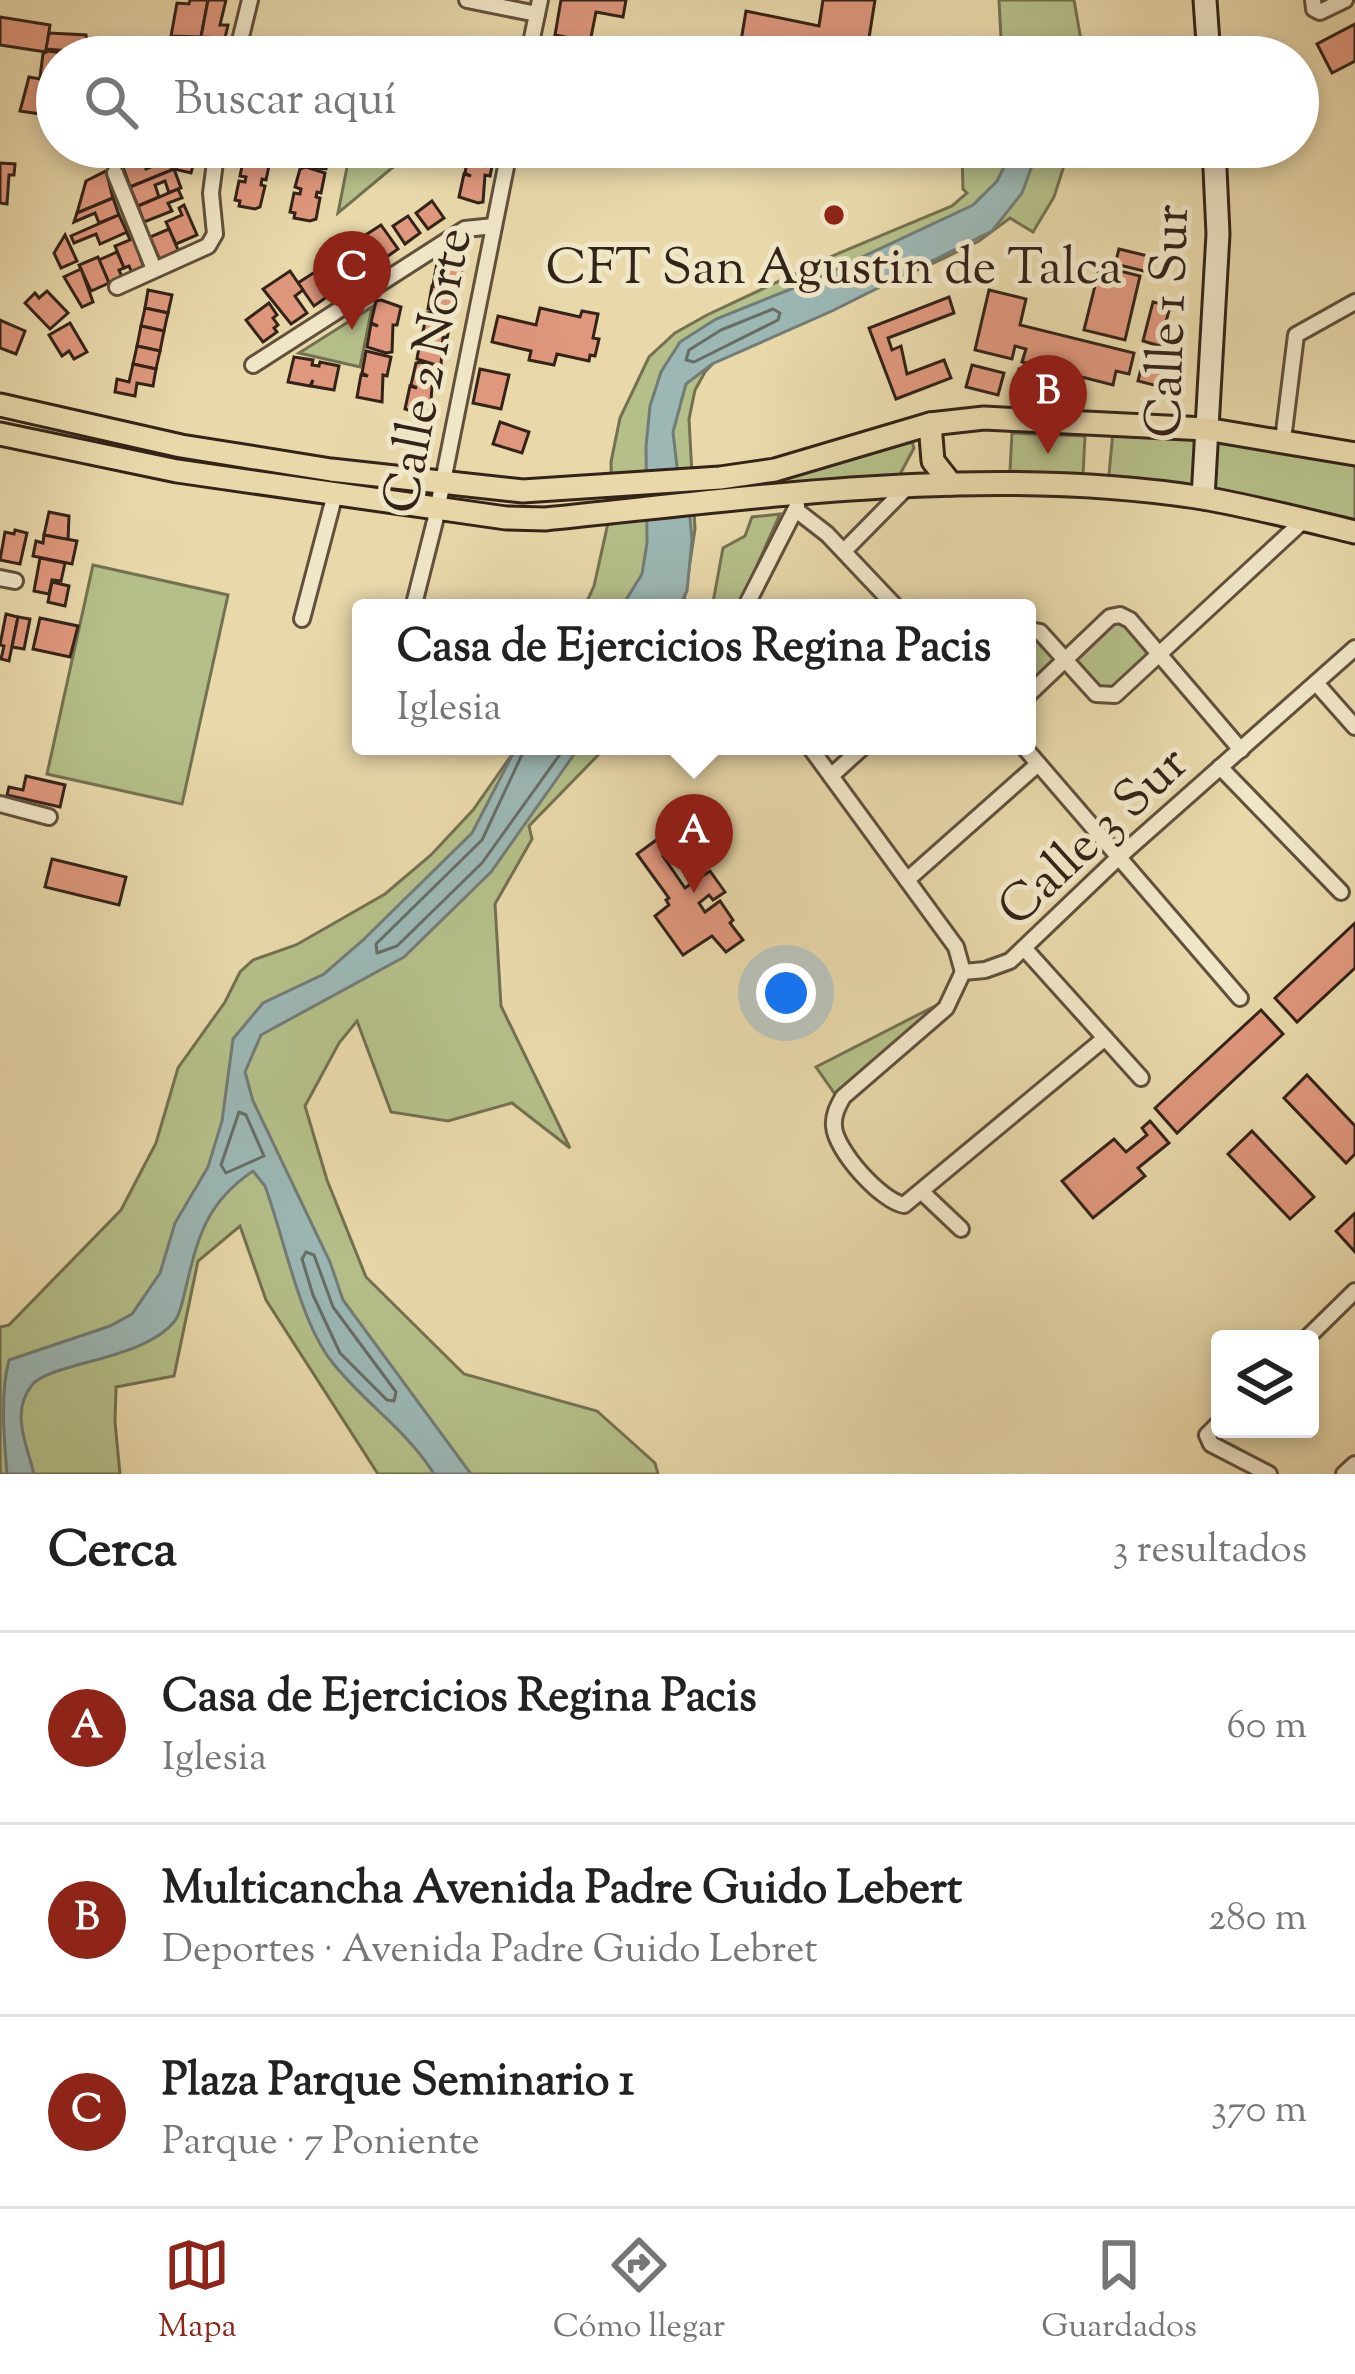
<!DOCTYPE html>
<html lang="es">
<head>
<meta charset="utf-8">
<style>
  body { margin:0; font-family:"Sorts Mill Goudy",serif; background:#f2f2f2; color:#222 }
  .controls { position:absolute; right:36px; bottom:36px; display:grid; overflow:hidden; border-radius:12px; box-shadow:0 6px 18px #0003 }
  .controls button { width:108px; height:108px; display:grid; place-items:center; padding:0; border:0; border-bottom:3px solid #e0e0e0; background:#fff; color:#222; font:60px sans-serif }
  .you { position:absolute; left:786px; top:993px; width:42px; height:42px; margin:-30px; border:9px solid #fff; border-radius:50%; background:#1a73e8; box-shadow:0 0 0 18px #1a73e833 }
  .badge { display:grid; place-items:center; width:78px; height:78px; border-radius:50%; background:#8f2418; color:#fff; font-size:39px; font-weight:700 }
  .pin { position:absolute; translate:-50% -99px; filter:drop-shadow(0 3px 6px #0008) }
  .pin::after { content:''; position:absolute; top:63px; width:42px; height:36px; background:inherit; clip-path:polygon(0 0,100% 0,50% 100%) }
  .popup { position:absolute; left:352px; top:599px; width:684px; height:156px; box-sizing:border-box; display:grid; place-content:center; border-radius:12px; background:#fff; filter:drop-shadow(0 3px 9px #0005); font-size:39px; white-space:nowrap; color:#767676 }
  .popup b { font-size:45px; color:#222 }
  .popup::after { content:''; position:absolute; left:50%; top:100%; margin-left:-24px; border:24px solid transparent; border-top-color:#fff }
  .list { margin:0; padding:0; list-style:none }
  h2 { display:flex; justify-content:space-between; align-items:center; height:156px; margin:0; padding:0 48px; font-size:51px }
  h2 small { font-size:39px; font-weight:400; color:#767676 }
  .list li { display:grid; grid-template-columns:78px 1fr auto; gap:36px; align-items:center; box-sizing:border-box; height:192px; padding:0 48px; border-top:3px solid #e0e0e0 }
  .list b { display:block; font-size:45px; white-space:nowrap }
  .list p { margin:0; font-size:39px; white-space:nowrap; color:#767676 }
  .list em { font-size:39px; font-style:normal; color:#767676 }
  .icon { flex:none; width:66px; height:66px; fill:none; stroke:currentColor; stroke-width:2; stroke-linecap:round; stroke-linejoin:round }
  .map { position:relative; flex:none; width:1355px; height:1474px; overflow:hidden }
  .search { position:absolute; background:#fff; box-shadow:0 6px 18px #0003; left:36px; right:36px; top:36px; height:132px; display:flex; align-items:center; gap:30px; box-sizing:border-box; padding:0 42px; border-radius:66px; color:#767676; font-size:45px }
  .sheet { height:732px; background:#fff }
  nav { display:flex; justify-content:space-around; align-items:center; box-sizing:border-box; height:168px; border-top:3px solid #e0e0e0; background:#fff; font-size:33px; color:#767676 }
  nav a { display:grid; justify-items:center; gap:6px }
  nav .on { color:#8f2418 }
  .map>svg:first-child { display:block }
</style>
</head>
<body>
<div class="map">
<svg width="1355" height="1474" viewBox="0 0 1355 1474">
  <rect width="100%" height="100%" fill="#e8d8aa"/>
  <filter id="stains"><feTurbulence type="fractalNoise" baseFrequency=".00167" numOctaves="4"/><feColorMatrix values="0 0 0 0 .2 0 0 0 0 .09 0 0 0 0 .02 0 0 0 .5 -.17"/></filter>
  <radialGradient id="worn" r=".72"><stop offset=".6" stop-color="#630" stop-opacity="0"/><stop offset="1" stop-color="#630" stop-opacity=".3"/></radialGradient>
  <g fill="#b5bf89" stroke="#747150" stroke-width="3">
    <polygon points="999,0 1074,0 1084,57 1002,57"/>
    <polygon points="351,147 398,163 338,213"/>
    <polygon points="966,147 1070,147 1054,197 1033,232 1010,218 979,241 936,262 721,355 705,372 695,390 689,419 695,529 683,608 584,608 594,586 612,505 611,462 620,418 649,357 675,333 707,315 839,253 952,206 967,193 963,189 962,153"/>
    <polygon points="372,307 360,367 299,353"/>
    <polygon points="1113,431 1212,438 1355,462 1355,526 1108,485"/>
    <polygon points="1012,433 1085,436 1083,475 1010,471"/>
    <polygon points="912,442 914,448 898,478 708,490 707,486 801,474"/>
    <polygon points="780,514 738,608 712,608 723,548 745,536 752,517"/>
    <polygon points="93,565 228,595 182,804 47,774"/>
    <polygon points="1120,615 1158,654 1109,696 1067,660 1038,685 1027,676 1027,630 1067,659"/>
    <polygon points="518,746 607,746 529,826 532,839 495,904 501,1006 570,1148 512,1103 448,1121 391,1112 357,1021 339,1043 305,1106 327,1180 366,1277 464,1374 597,1411 655,1463 658,1474 378,1474 266,1300 240,1226 198,1261 174,1376 116,1387 115,1422 120,1474 0,1474 0,1327 9,1325 121,1210 156,1143 178,1068 225,1002 240,972 253,960 296,945 385,894 431,855 473,810"/>
    <polygon points="935,1006 837,1097 816,1067"/>
  </g>
  <g fill="#9cb7b4" stroke="#727c76" stroke-width="3">
    <polygon points="1014,147 1039,147 1022,193 992,231 832,311 712,364 686,384 673,432 677,467 688,497 692,540 687,591 678,608 621,608 642,574 647,543 646,446 650,406 661,372 680,342 716,319 811,281 973,205 997,181"/>
    <path d="M517,746H580L491,872L404,957L261,1035L245,1072L253,1101L330,1262L343,1300L471,1474H434C407,1430 363,1402 332,1362C299,1320 284,1237 265,1186L253,1171C207,1202 198,1236 186,1287C183,1298 181,1314 174,1322C141,1361 51,1362 32,1385C10,1412 27,1445 34,1474H7C4,1437 0,1393 9,1360L110,1326L132,1314L160,1273L175,1223L208,1167L222,1121L233,1039L263,1003L324,974L362,941L472,833Z"/>
  </g>
  <g fill="none" stroke-linecap="round" stroke-linejoin="round">
    <g stroke="#686d66" stroke-width="3">
      <polygon points="773,309 780,313 778,320 694,362 686,360 689,350 721,330"/>
      <polyline points="526,746 482,840 376,944 377,953 397,946 482,863 566,746"/>
      <polygon points="239,1112 246,1115 264,1156 226,1173 221,1165"/>
      <polygon points="306,1252 314,1255 333,1307 396,1392 394,1401 387,1400 340,1353 313,1295 302,1259"/>
    </g>
  </g>
  <g fill="#df977d" stroke="#342318" stroke-width="3">
    <polygon points="190,0 208,0 201,37 171,36 177,3 189,4"/>
    <polygon points="208,0 226,0 220,25 228,25 225,38 201,37"/>
    <polygon points="561,0 626,0 623,17 596,12 590,42 555,35"/>
    <polygon points="823,0 875,0 866,57 832,57 741,41 746,11 819,26"/>
    <polygon points="0,17 50,25 46,52 0,45"/>
    <polygon points="1355,24 1355,61 1332,73 1317,44"/>
    <polygon points="49,33 86,35 87,45 83,44 82,52 46,49"/>
    <polygon points="154,41 157,57 124,57 122,48"/>
    <polygon points="48,51 77,55 57,57 57,80 40,77 43,54"/>
    <polygon points="29,77 52,81 47,115 20,111"/>
    <polygon points="116,147 160,149 161,152 143,160 146,169 168,160 172,170 130,187"/>
    <polygon points="180,147 197,150 191,173 174,169"/>
    <polygon points="304,147 331,148 326,169 306,167 307,164 300,162"/>
    <polygon points="475,150 494,157 490,176 485,175 483,202 478,203 459,197 464,174 471,176 465,173 469,151"/>
    <polygon points="251,155 270,161 266,180 262,179 261,185 265,186 260,207 255,209 239,206 240,201 235,200 239,181 245,182 246,177 240,176 244,156"/>
    <polygon points="0,163 15,164 14,175 9,175 7,204 0,203"/>
    <polygon points="306,167 325,173 321,193 317,192 316,197 320,198 316,219 310,221 294,218 295,213 290,212 294,193 300,194 301,189 295,187 300,169"/>
    <polygon points="174,169 181,188 169,193 165,181 155,185 159,197 138,206 130,187"/>
    <polygon points="106,171 113,198 77,213 86,181"/>
    <polygon points="178,189 182,198 168,203 172,211 144,222 138,206"/>
    <polygon points="113,198 119,215 99,223 95,213 74,222 77,213"/>
    <polygon points="432,201 444,218 428,229 416,213"/>
    <polygon points="184,205 197,235 176,244 166,222 182,215 179,208"/>
    <polygon points="119,215 127,232 100,244 96,234 74,243 71,236"/>
    <polygon points="408,216 420,233 405,244 393,226"/>
    <polygon points="381,225 398,249 381,261 364,236"/>
    <polygon points="169,229 179,252 160,260 150,237"/>
    <polygon points="133,231 145,259 141,260 144,267 132,273 129,266 124,268 115,246 130,240 127,233"/>
    <polygon points="65,235 77,261 61,268 54,253"/>
    <polygon points="353,241 371,267 356,278 338,251"/>
    <polygon points="1119,249 1156,258 1152,273 1115,264"/>
    <polygon points="117,252 124,268 119,270 122,277 109,283 99,260"/>
    <polygon points="98,257 109,283 91,291 79,265"/>
    <polygon points="437,263 462,269 458,288 454,287 452,315 428,309 432,286 439,287 433,285"/>
    <polygon points="1100,266 1140,276 1125,340 1084,330"/>
    <polygon points="81,269 93,302 82,307 64,277"/>
    <polygon points="318,270 334,292 314,306 298,283"/>
    <polygon points="290,271 303,290 295,296 307,313 291,324 263,289"/>
    <polygon points="148,290 172,295 168,313 145,308"/>
    <polygon points="989,290 1026,299 1020,325 1134,353 1129,374 1116,371 1113,385 1022,362 1026,349 1015,346 1012,359 975,350"/>
    <polygon points="47,291 68,313 50,329 25,303 35,293 39,298"/>
    <polygon points="949,297 954,313 888,338 892,350 901,346 907,374 944,360 951,378 896,399 869,328"/>
    <polygon points="381,300 401,307 397,325 393,325 392,352 386,353 367,347 371,324 378,326 371,323 376,301"/>
    <polygon points="1153,302 1170,306 1160,346 1143,341"/>
    <polygon points="269,303 277,315 273,318 278,325 274,328 277,332 263,342 246,320"/>
    <polygon points="145,308 168,313 164,331 141,326"/>
    <polygon points="540,308 580,317 582,311 598,314 593,338 599,339 595,356 590,355 589,361 557,354 554,365 529,360 531,351 492,342 498,316 536,325"/>
    <polygon points="432,312 451,319 447,338 443,337 441,365 436,365 417,359 421,336 428,338 422,336 427,313"/>
    <polygon points="0,320 25,331 16,354 0,348"/>
    <polygon points="70,323 87,352 74,359 69,351 62,356 49,335"/>
    <polygon points="141,326 164,331 160,351 137,346"/>
    <polygon points="137,346 160,351 156,369 133,364"/>
    <polygon points="366,351 391,357 387,376 383,375 382,402 357,397 361,375 368,376 362,373"/>
    <polygon points="294,357 313,360 312,365 319,366 320,362 339,366 334,390 311,386 313,380 310,386 288,382"/>
    <polygon points="421,362 440,369 436,388 432,387 430,414 424,415 405,409 410,386 417,388 411,385 416,363"/>
    <polygon points="133,364 156,369 153,386 137,383 135,396 115,392 117,379 129,382"/>
    <polygon points="972,365 1004,373 998,395 966,387"/>
    <polygon points="1142,365 1177,374 1173,390 1138,381"/>
    <polygon points="480,369 509,375 501,409 473,403"/>
    <polygon points="1019,369 1047,376 1043,391 1015,384"/>
    <polygon points="500,422 529,432 522,453 493,444"/>
    <polygon points="49,512 69,516 68,540 44,535"/>
    <polygon points="15,530 27,533 20,564 0,560 5,532 14,534"/>
    <polygon points="44,535 77,541 72,564 33,556 36,541 43,543"/>
    <polygon points="40,558 65,563 61,581 52,580 49,594 34,591"/>
    <polygon points="52,582 69,586 65,606 48,602"/>
    <polygon points="6,614 18,617 9,661 1,659 4,646 0,645"/>
    <polygon points="18,617 30,619 24,649 12,647"/>
    <polygon points="40,618 78,626 70,657 33,649"/>
    <polygon points="26,776 65,785 60,807 7,795 9,787 23,790"/>
    <polygon points="670,830 679,844 663,856 685,888 710,871 725,892 713,900 709,895 699,903 705,912 720,901 733,920 730,923 743,940 726,952 712,936 683,955 655,916 669,905 666,900 669,898 637,854"/>
    <polygon points="52,859 126,877 119,905 45,887"/>
    <polygon points="1355,923 1355,968 1297,1022 1275,998"/>
    <polygon points="1261,1010 1283,1034 1177,1133 1155,1108"/>
    <polygon points="1307,1075 1355,1126 1355,1154 1346,1163 1284,1098"/>
    <polygon points="1150,1121 1169,1143 1138,1168 1145,1176 1093,1218 1062,1181 1114,1139 1126,1152 1147,1135 1142,1128"/>
    <polygon points="1252,1131 1314,1197 1290,1219 1228,1154"/>
    <polygon points="1355,1213 1355,1252 1336,1231"/>
  </g>
  <g fill="none" stroke-linecap="round" stroke-linejoin="round">
    <defs>
      <g id="street">
        <polyline points="467,0 537,14"/>
        <polyline points="1313,0 1314,9 1320,12 1345,0"/>
        <polyline points="236,57 250,0"/>
        <polyline points="528,57 540,0"/>
        <polyline points="115,173 154,269"/>
        <polyline points="117,287 208,246 215,234 211,193 217,147"/>
        <polyline points="253,365 465,229 494,226"/>
        <polyline points="1283,440 1296,335 1355,302"/>
        <polyline points="796,510 827,534 897,608"/>
        <polyline points="844,551 910,484"/>
        <polyline points="0,578 15,581"/>
        <polyline points="413,608 435,521 510,147"/>
        <polyline points="745,608 797,506"/>
        <polyline points="302,619 335,494"/>
        <polyline points="1027,630 1040,632 1096,694 1115,695 1304,520"/>
        <polyline points="1316,683 1355,727"/>
        <polyline points="1027,696 1110,617 1120,615 1130,620 1241,750"/>
        <polyline points="809,746 956,947 963,972"/>
        <polyline points="1023,746 1240,998"/>
        <polyline points="1220,767 1341,892"/>
        <polyline points="831,776 864,746"/>
        <polyline points="0,804 49,817"/>
        <polyline points="907,880 1038,764"/>
        <polyline points="1024,948 1141,1078"/>
        <path d="M1105,1038L904,1205C881,1201 835,1150 834,1126C833,1115 838,1106 843,1097L946,1008L963,972L985,970L1010,961L1120,856L1355,648"/>
        <polyline points="923,1193 961,1229"/>
        <polyline points="1306,1339 1355,1291"/>
        <polyline points="1220,1422 1207,1435 1211,1444 1269,1474"/>
        <polyline points="1344,1474 1355,1464"/>
      </g>
      <g id="secondary">
        <polyline points="1205,0 1209,57"/>
        <polyline points="1203,498 1218,234 1214,147"/>
      </g>
      <g id="primary">
        <polyline points="0,405 181,446 331,470 523,491 720,478 775,470 930,424 984,418 1206,429 1355,454"/>
        <polyline points="930,424 933,461 951,484"/>
        <path d="M0,434L177,471L506,518L545,519C762,497 984,464 1203,498C1254,507 1305,520 1355,532"/>
      </g>
    </defs>
    <use href="#street" stroke="#61503c" stroke-width="20"/>
    <use href="#secondary" stroke="#342318" stroke-width="27"/>
    <use href="#primary" stroke="#342318" stroke-width="27"/>
    <use href="#street" stroke="#f0e6c8" stroke-width="14"/>
    <use href="#secondary" stroke="#f0e6c8" stroke-width="21"/>
    <use href="#primary" stroke="#e8d8aa" stroke-width="21"/>
  </g>
  <circle fill="#8f2418" stroke="#f0e6c8" stroke-width="4.5" cx="834" cy="215" r="12"/>
  <g text-anchor="middle" stroke-width="10" stroke-linejoin="round" paint-order="stroke">
    <g font-size="51" fill="#342318" stroke="#f0e6c8">
      <text x="834" y="283">CFT San Agustin de Talca</text>
    </g>
    <g font-size="51" fill="#342318" stroke="#f0e6c8">
      <text transform="translate(1165 321) rotate(-88)" y="18">Calle 1 Sur</text>
      <text transform="translate(425 370) rotate(-79)" y="18">Calle 2 Norte</text>
      <text transform="translate(1091 834) rotate(-43)" y="18">Calle 3 Sur</text>
    </g>
  </g>
  <rect width="100%" height="100%" filter="url(#stains)"/>
  <rect width="100%" height="100%" fill="url(#worn)"/>
</svg>
<div class="controls">
<button><svg class="icon" aria-label="layers" viewBox="0 0 24 24"><path d="M12 4l9 5-9 5-9-5zM3 14l9 5 9-5"/></svg></button>
</div>
<div class="you"></div>
<div class="pin badge" style="left:694px;top:893px">A</div>
<div class="popup"><b>Casa de Ejercicios Regina Pacis</b>Iglesia</div>
<div class="pin badge" style="left:1048px;top:454px">B</div>
<div class="pin badge" style="left:352px;top:330px">C</div>
<div class="search"><svg class="icon" aria-label="search" viewBox="0 0 24 24"><circle cx="10" cy="10" r="6"/><path d="M15 15l6 6"/></svg>Buscar aquí</div>
</div>
<section class="sheet">
<h2>Cerca<small>3 resultados</small></h2>
<ul class="list">
<li><span class="badge">A</span><div><b>Casa de Ejercicios Regina Pacis</b><p>Iglesia</p></div><em>60 m</em></li>
<li><span class="badge">B</span><div><b>Multicancha Avenida Padre Guido Lebert</b><p>Deportes · Avenida Padre Guido Lebret</p></div><em>280 m</em></li>
<li><span class="badge">C</span><div><b>Plaza Parque Seminario 1</b><p>Parque · 7 Poniente</p></div><em>370 m</em></li>
</ul>
</section>
<nav>
<a class="on"><svg class="icon" aria-label="map" viewBox="0 0 24 24"><path d="M3 6l6-2 6 2 6-2v14l-6 2-6-2-6 2zM9 4v14M15 6v14"/></svg>Mapa</a>
<a><svg class="icon" aria-label="directions" viewBox="0 0 24 24"><path d="M12 3l9 9-9 9-9-9zM9 14v-3h6M13 9l2 2-2 2"/></svg>Cómo llegar</a>
<a><svg class="icon" aria-label="saved" viewBox="0 0 24 24"><path d="M7 4h10v16l-5-4-5 4z"/></svg>Guardados</a>
</nav>
</body>
</html>
